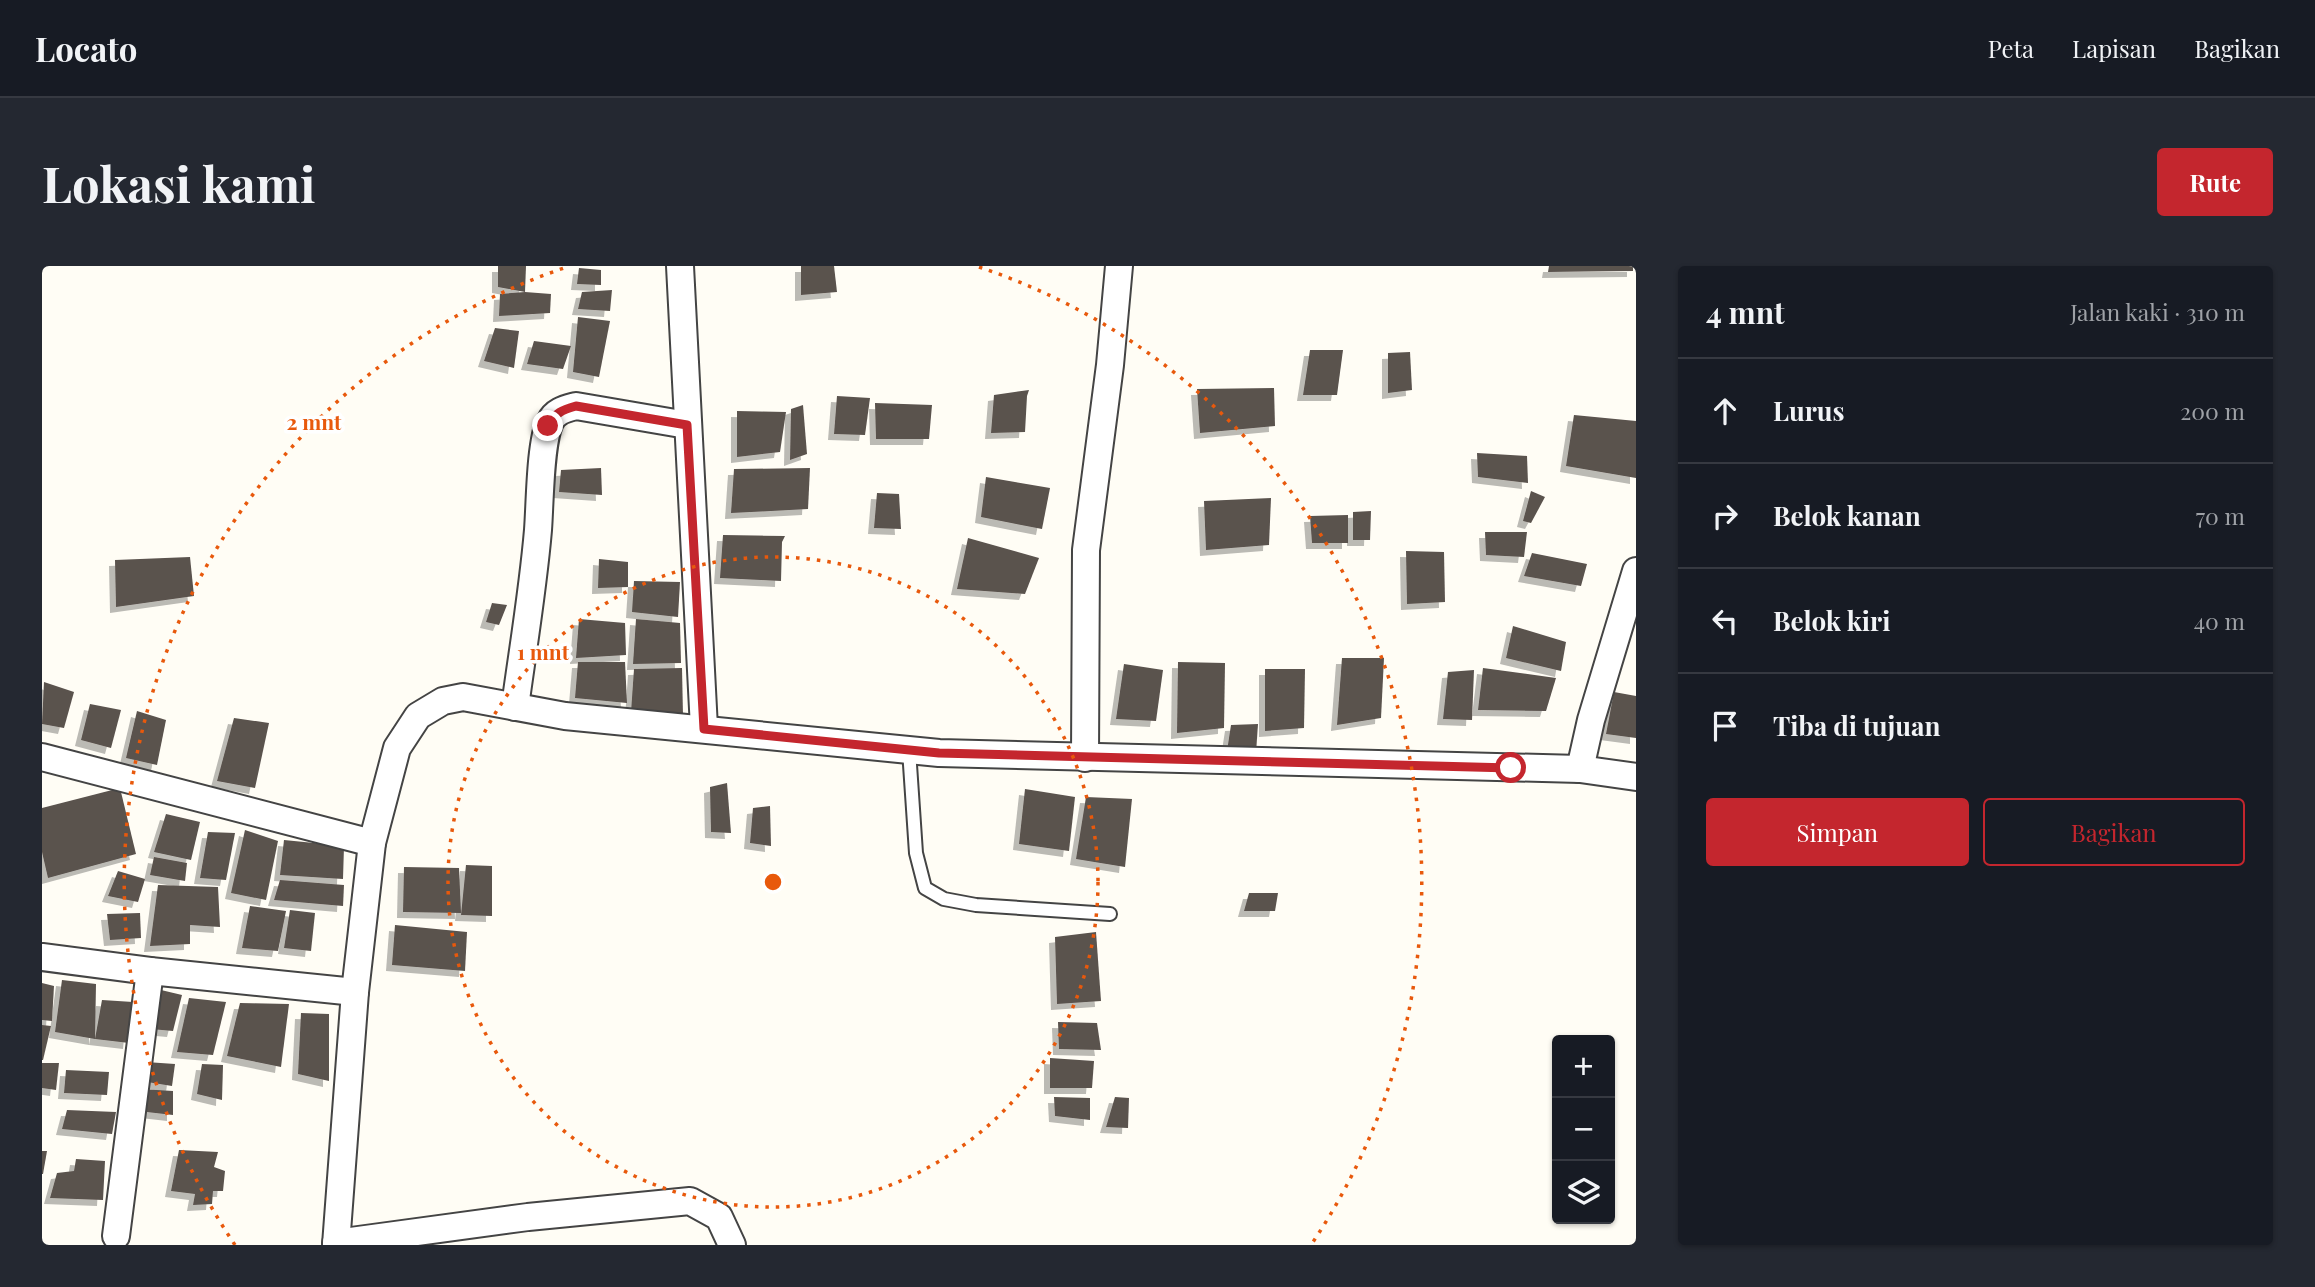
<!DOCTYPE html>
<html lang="id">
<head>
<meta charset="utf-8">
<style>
  body { margin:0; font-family:"Playfair Display",serif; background:#242831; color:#f1f3f6 }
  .controls { position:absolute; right:21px; bottom:21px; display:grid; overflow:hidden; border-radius:7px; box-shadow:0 2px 5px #0004 }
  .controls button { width:63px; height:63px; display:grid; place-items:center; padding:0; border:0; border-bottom:2px solid #363941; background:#171b24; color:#f1f3f6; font:35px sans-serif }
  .stop { position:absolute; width:21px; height:21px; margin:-16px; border:5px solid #c4262e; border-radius:50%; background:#fff }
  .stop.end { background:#c4262e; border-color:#fff; box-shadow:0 2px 7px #0008 }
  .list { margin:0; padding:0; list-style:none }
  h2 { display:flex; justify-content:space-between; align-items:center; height:91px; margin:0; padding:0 28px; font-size:30px }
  h2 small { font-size:23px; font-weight:400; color:#9ea1a6 }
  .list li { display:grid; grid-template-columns:46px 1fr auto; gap:21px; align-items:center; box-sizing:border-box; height:105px; padding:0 28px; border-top:2px solid #363941 }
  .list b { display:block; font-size:26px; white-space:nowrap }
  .list em { font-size:23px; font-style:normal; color:#9ea1a6 }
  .actions { display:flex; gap:14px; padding:21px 28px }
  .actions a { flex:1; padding:16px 0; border:2px solid #c4262e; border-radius:7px; text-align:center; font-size:24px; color:#c4262e }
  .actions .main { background:#c4262e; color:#fff }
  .icon { flex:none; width:38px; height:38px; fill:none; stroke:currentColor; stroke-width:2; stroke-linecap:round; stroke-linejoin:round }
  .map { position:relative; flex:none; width:1594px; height:979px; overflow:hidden; border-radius:7px }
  header { display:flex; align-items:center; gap:42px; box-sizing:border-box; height:98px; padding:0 35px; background:#171b24; border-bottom:2px solid #363941 }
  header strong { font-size:33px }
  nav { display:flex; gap:38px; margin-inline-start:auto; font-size:24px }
  .intro { display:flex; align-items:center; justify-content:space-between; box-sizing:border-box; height:168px; padding:0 42px }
  h1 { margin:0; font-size:49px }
  .button { padding:18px 32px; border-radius:7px; background:#c4262e; color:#fff; font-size:24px; font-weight:700 }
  main { display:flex; gap:42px; padding:0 42px }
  aside { flex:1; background:#171b24; border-radius:7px; box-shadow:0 2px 5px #0004 }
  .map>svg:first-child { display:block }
</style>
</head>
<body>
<header>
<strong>Locato</strong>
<nav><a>Peta</a><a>Lapisan</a><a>Bagikan</a></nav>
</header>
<div class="intro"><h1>Lokasi kami</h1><a class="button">Rute</a></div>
<main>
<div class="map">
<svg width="1594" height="979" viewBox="0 0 1594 979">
  <defs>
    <filter id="shadow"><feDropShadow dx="-6" dy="6" stdDeviation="0" flood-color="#0004"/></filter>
  </defs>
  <rect width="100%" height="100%" fill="#fffdf5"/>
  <g fill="#5a524d" filter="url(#shadow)">
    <polygon points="456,0 484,0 483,26 456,21"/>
    <polygon points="759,0 792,0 795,26 759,29"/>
    <polygon points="1507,0 1591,0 1591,5 1506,6"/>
    <polygon points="537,2 559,4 559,19 535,18"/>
    <polygon points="570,24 568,45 536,43 540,26"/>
    <polygon points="483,26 509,28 508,47 457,50 458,28"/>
    <polygon points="536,51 568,55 557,111 531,106"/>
    <polygon points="453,62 477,65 472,102 442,95"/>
    <polygon points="492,75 529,80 521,103 485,98"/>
    <polygon points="1268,84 1301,84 1295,129 1261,129"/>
    <polygon points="1368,86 1370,124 1346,127 1346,87"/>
    <polygon points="1232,122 1233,160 1158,167 1155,123"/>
    <polygon points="987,124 985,130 983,166 949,167 952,129"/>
    <polygon points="795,130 828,132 823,169 792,168"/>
    <polygon points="833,137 890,139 887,173 834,173"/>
    <polygon points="761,139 765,188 748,194 749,143"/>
    <polygon points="695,145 744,146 738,186 695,191"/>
    <polygon points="1532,149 1594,155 1594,212 1524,200"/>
    <polygon points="1435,187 1485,190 1486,217 1436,211"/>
    <polygon points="559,202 560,229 517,226 519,204"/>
    <polygon points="768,202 766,243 689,247 692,203"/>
    <polygon points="944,211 1008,222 1000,263 939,251"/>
    <polygon points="1489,225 1503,231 1489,257 1481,255"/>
    <polygon points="835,227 857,228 859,263 832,262"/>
    <polygon points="1229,232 1227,279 1164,284 1162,235"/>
    <polygon points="1329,245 1328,274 1311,274 1311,246"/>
    <polygon points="1306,249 1306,277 1270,277 1268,250"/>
    <polygon points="1443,266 1485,266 1482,291 1444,289"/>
    <polygon points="681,269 743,270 740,276 739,315 678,312"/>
    <polygon points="926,272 997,292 983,328 915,323"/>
    <polygon points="1364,285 1402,286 1403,336 1365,338"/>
    <polygon points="1490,287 1545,298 1539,320 1482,310"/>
    <polygon points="148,291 152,330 74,341 73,294"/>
    <polygon points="557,293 586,296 586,321 556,322"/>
    <polygon points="592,315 638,316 636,351 590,346"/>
    <polygon points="450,337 465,339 457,359 444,356"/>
    <polygon points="537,353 583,357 584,389 534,392"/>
    <polygon points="594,353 638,357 639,397 591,398"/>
    <polygon points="1471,360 1524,376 1519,405 1464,392"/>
    <polygon points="1300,392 1342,392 1339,452 1295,459"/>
    <polygon points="536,396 583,396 585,437 533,432"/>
    <polygon points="1136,396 1183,397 1182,462 1135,467"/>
    <polygon points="1082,398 1121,404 1114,455 1074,453"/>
    <polygon points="640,402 641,450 589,446 592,403"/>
    <polygon points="1441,402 1514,412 1504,445 1436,444"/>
    <polygon points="1223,403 1263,403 1262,462 1223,465"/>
    <polygon points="1432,404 1430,454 1401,453 1406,406"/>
    <polygon points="2,416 32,426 22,462 0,458"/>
    <polygon points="1572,426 1594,430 1594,472 1564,468"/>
    <polygon points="48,438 79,444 69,482 39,474"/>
    <polygon points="95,445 124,454 115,499 84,492"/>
    <polygon points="192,452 227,457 213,522 175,515"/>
    <polygon points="1216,458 1214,487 1185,485 1189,459"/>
    <polygon points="685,517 689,567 669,566 668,521"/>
    <polygon points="78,522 94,588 6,612 0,586 0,542"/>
    <polygon points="983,523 1033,531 1027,585 977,578"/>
    <polygon points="1044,531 1090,533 1083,601 1034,593"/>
    <polygon points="728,540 729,580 708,577 711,542"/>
    <polygon points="124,548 158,556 149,594 112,586"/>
    <polygon points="203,564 236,575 224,634 189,627"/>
    <polygon points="166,566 193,567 184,614 158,612"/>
    <polygon points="242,574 302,580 301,613 238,609"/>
    <polygon points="112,591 145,597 143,615 108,609"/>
    <polygon points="424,599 450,600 450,650 419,649"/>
    <polygon points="362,601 417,602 419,647 361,646"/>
    <polygon points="76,605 103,613 96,636 66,630"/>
    <polygon points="238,614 302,619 301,640 232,634"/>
    <polygon points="116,619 176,621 178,661 148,659 148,678 108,680"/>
    <polygon points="1207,627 1236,627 1233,645 1202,645"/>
    <polygon points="208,640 244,645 236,685 200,682"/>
    <polygon points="248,644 273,647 269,685 242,682"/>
    <polygon points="98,647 99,672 68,674 65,648"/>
    <polygon points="353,659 425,666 423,705 350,699"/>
    <polygon points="1054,666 1059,735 1015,738 1013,671"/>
    <polygon points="20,714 54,718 53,773 60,734 91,736 87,777 53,773 13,766"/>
    <polygon points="0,717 12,720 10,755 0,754"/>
    <polygon points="119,724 140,729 131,765 109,763"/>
    <polygon points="147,732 184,736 171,789 135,786"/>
    <polygon points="198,737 247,738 239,801 185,790"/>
    <polygon points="259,747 287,748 287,815 256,808"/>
    <polygon points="1016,756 1055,757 1059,784 1017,783"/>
    <polygon points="0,759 9,760 1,794 0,794"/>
    <polygon points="1008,792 1052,795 1050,822 1008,822"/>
    <polygon points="104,796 133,798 130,820 99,815"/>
    <polygon points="0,797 17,797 14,824 0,822"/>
    <polygon points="160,798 181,799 180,834 155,828"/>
    <polygon points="24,804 67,806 65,829 22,827"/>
    <polygon points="99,823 131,825 131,849 96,845"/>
    <polygon points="1012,831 1048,832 1048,854 1013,850"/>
    <polygon points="1073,831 1087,832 1086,862 1064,861"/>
    <polygon points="25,844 74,846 70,868 20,863"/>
    <polygon points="137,884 176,886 172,901 183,905 181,925 171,925 170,938 151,939 153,928 129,925"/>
    <polygon points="0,885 5,885 1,908 0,908"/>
    <polygon points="34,893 63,895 61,934 8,932 15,907 32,905"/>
  </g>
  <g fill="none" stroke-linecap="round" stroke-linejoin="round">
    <defs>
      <polyline id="lane" points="867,484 874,587 883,622 902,633 934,639 1068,648"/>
      <g id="street">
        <polyline points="638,0 662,462"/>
        <path d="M473,441C481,382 491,323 496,264C498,238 498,177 508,156C513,145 523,143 534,140L645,159"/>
        <polyline points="0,491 330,577"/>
        <polyline points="1043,492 1044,284 1068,99 1077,0"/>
        <polyline points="1538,503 1594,511"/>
        <polyline points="0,691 108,705 313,726"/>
        <polyline points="74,970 108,705"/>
        <polyline points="294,977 486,951 648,935 677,951 690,979"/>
        <polyline points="294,979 313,726 330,577 355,482 376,450 401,435 421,431 523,450 897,487 1538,503 1549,454 1594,305"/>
      </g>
    </defs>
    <use href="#lane" stroke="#444" stroke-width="16"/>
    <use href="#street" stroke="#444" stroke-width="30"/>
    <use href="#lane" stroke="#fff" stroke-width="12"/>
    <use href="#street" stroke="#fff" stroke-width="26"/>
  </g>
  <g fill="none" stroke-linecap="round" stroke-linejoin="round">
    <path stroke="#c4262e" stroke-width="9" d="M506,160C513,147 520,144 534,140L645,159L662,463L897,487L1469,502"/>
  </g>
  <g fill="none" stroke="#e8590c" stroke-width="3.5" stroke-dasharray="3.5 7">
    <circle cx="731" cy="616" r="325"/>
    <path d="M193 979A649 649 0 0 1 525 1M937 1A649 649 0 0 1 1269 979"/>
  </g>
  <circle cx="731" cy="616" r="10" fill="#e8590c" stroke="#fff" stroke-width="3.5"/>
  <g font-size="21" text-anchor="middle" font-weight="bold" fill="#e8590c" stroke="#fff" stroke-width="7" stroke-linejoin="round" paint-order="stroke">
    <text x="272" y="164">2 mnt</text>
    <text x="501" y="394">1 mnt</text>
  </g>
</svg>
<div class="controls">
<button>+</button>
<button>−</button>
<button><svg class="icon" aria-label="layers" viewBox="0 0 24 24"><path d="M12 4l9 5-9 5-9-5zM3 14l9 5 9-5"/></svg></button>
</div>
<div class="stop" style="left:1469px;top:502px"></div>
<div class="stop end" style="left:506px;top:160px"></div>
</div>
<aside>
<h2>4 mnt<small>Jalan kaki · 310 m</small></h2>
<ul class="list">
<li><svg class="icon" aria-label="ahead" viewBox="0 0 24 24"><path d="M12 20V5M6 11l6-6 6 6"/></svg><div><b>Lurus</b></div><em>200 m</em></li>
<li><svg class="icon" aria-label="right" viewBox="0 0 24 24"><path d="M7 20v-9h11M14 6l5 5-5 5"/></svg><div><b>Belok kanan</b></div><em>70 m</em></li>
<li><svg class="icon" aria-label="left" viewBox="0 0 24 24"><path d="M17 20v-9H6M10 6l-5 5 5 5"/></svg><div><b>Belok kiri</b></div><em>40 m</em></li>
<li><svg class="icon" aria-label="arrive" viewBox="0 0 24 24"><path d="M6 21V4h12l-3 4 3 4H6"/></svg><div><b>Tiba di tujuan</b></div></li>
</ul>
<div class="actions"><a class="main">Simpan</a><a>Bagikan</a></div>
</aside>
</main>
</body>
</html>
